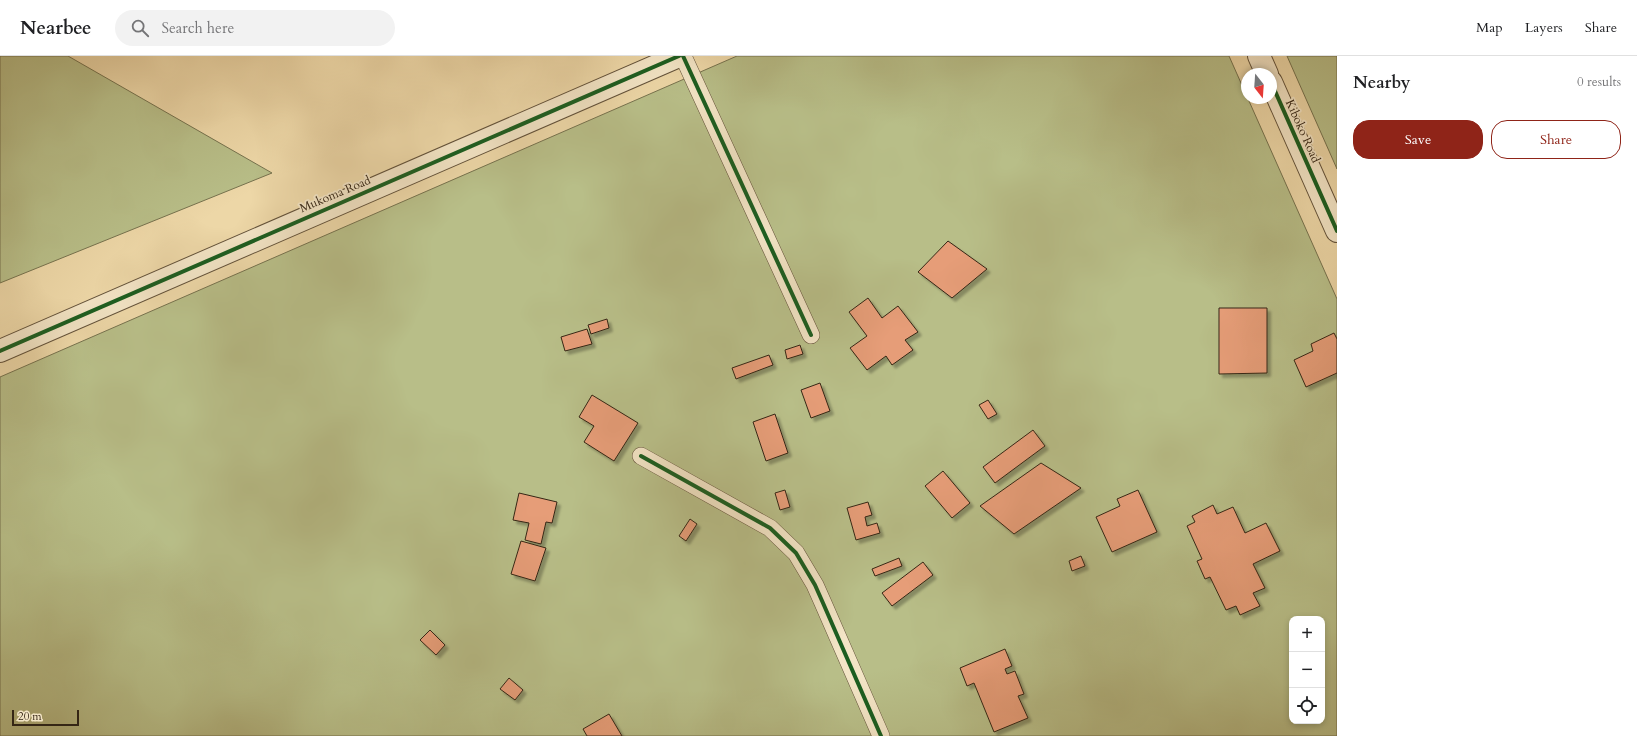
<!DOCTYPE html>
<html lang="en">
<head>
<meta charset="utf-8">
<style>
  body { margin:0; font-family:Cardo,serif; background:#f2f2f2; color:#202124 }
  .controls { position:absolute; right:12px; bottom:12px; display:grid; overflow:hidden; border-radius:8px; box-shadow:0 2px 6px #0003 }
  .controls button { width:36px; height:36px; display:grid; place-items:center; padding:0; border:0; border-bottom:1px solid #e0e0e0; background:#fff; color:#202124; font:20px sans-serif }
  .compass { position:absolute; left:1241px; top:12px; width:36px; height:36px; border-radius:50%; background:#fff; box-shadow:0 2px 6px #0003; rotate:163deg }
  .scale { position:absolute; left:12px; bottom:10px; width:67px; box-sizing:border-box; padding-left:4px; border:2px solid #352615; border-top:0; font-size:11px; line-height:14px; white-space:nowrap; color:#352615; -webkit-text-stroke:3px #f3e5c6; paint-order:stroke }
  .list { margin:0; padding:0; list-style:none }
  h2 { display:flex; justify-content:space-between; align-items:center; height:52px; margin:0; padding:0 16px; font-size:17px }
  h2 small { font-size:13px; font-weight:400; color:#757577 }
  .actions { display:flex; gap:8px; padding:12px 16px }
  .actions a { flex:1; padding:9px 0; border:1px solid #8f2418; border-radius:16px; text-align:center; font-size:14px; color:#8f2418 }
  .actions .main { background:#8f2418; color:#fff }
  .icon { flex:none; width:22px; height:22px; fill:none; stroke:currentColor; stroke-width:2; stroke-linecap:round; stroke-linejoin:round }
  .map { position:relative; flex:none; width:1337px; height:680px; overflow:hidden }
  header { display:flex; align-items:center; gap:24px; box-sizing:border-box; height:56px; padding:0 20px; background:#fff; border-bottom:1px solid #e0e0e0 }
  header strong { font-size:19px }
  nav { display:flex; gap:22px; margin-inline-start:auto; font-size:14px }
  .search { width:280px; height:36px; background:#f2f2f2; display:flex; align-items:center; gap:10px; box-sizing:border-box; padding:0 14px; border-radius:22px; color:#757577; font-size:15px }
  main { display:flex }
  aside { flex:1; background:#fff }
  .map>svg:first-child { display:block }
</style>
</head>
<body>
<header>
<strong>Nearbee</strong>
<div class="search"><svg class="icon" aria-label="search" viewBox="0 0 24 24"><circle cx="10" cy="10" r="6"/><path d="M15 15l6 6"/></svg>Search here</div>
<nav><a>Map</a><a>Layers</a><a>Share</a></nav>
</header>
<main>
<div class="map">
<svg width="1337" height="680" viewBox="0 0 1337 680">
  <defs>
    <filter id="shadow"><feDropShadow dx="3.5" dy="3.5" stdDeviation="1" flood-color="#0004"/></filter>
  </defs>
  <rect width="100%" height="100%" fill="#edd7a7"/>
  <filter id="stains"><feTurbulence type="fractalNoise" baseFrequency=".005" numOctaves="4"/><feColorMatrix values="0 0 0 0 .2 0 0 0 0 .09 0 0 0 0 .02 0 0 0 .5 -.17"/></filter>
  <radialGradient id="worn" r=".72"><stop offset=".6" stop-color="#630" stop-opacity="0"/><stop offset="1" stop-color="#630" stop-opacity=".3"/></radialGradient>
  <g fill="#b8be88" stroke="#76724e" fill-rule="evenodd">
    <polygon points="0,0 68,0 272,117 0,227"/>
    <path d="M737,0H1229L1337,243V680H0V321ZM1292,563H1322V665H1292Z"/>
    <polygon points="1287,0 1337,0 1337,113"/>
  </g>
  <g fill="#e69d78" stroke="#352615" filter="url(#shadow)">
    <polygon points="948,185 987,213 952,242 918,216"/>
    <polygon points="868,242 882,262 898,250 918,276 905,284 913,294 892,309 886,300 867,314 850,292 867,280 849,256"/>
    <polygon points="1219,252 1267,252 1267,317 1219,318"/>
    <polygon points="607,263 609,272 591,278 588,269"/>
    <polygon points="587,273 592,288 565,295 561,281"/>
    <polygon points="1334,277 1337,283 1337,317 1306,331 1294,304 1313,295 1311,288"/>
    <polygon points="800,289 803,298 787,303 785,294"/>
    <polygon points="769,299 773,309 736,323 732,312"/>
    <polygon points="820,327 830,355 811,362 801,334"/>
    <polygon points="592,339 638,367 614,405 584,386 594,370 579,361"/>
    <polygon points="988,344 997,358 988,363 979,349"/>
    <polygon points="775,358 788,397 766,405 753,366"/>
    <polygon points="1033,374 1045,390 995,427 983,411"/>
    <polygon points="1041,407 1081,432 1014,478 980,450"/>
    <polygon points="943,415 970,447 952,462 925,430"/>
    <polygon points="785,434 790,451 780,454 775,437"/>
    <polygon points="1138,434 1157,476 1112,496 1096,461 1120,450 1117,443"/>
    <polygon points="519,437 557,446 552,467 546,466 541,488 525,484 529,467 513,464"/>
    <polygon points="868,446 872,459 865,461 867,470 877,467 880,477 856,484 847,452"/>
    <polygon points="1213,449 1217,458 1233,451 1245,477 1266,467 1280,495 1253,508 1265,532 1253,537 1260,550 1240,559 1236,550 1226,554 1210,521 1205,523 1197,505 1202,503 1187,470 1195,466 1192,460"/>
    <polygon points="690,463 697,468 686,485 679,480"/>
    <polygon points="521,485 546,492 535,525 511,518"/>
    <polygon points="1081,500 1085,510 1072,515 1069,505"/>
    <polygon points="899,502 902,510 875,520 872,513"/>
    <polygon points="923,506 933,519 892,550 882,537"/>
    <polygon points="430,574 445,589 436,599 420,584"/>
    <polygon points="1005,593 1012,610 1005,613 1007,618 1015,615 1024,638 1018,640 1028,662 994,676 974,627 967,630 960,612"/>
    <polygon points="509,622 523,634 515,644 500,633"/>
    <polygon points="609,658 622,680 587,680 583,673"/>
  </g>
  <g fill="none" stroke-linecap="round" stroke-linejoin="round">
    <defs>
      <g id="minor">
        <polyline points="683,0 811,279"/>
        <polyline points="641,400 770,472 796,497 815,529 823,547 881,680"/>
      </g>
      <g id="tertiary">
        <polyline points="1259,0 1267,18"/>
        <polyline points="1271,26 1337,175"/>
        <polyline points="0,295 679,0"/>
      </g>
    </defs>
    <use href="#minor" stroke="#63523a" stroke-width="18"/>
    <use href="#tertiary" stroke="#63523a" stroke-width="24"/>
    <use href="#minor" stroke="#f3e5c6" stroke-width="17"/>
    <use href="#tertiary" stroke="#f3e5c6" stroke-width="22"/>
    <defs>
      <g id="cycleway">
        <polyline points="683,0 811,279"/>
        <polyline points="1271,26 1337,175"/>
        <polyline points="0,295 679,0"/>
        <polyline points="641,400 770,472 796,497 815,529 823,547 881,680"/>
      </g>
    </defs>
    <use href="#cycleway" stroke="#f3e5c6" stroke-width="6"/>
    <use href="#cycleway" stroke="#1b5e20" stroke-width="4"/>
  </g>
  <g text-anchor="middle" stroke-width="3.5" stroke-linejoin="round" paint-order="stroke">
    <g font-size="12" fill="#352615" stroke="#f3e5c6">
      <text transform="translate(1303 75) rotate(66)" y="4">Kiboko Road</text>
      <text transform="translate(335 138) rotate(-23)" y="4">Mukoma Road</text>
    </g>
  </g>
  <rect width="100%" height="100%" filter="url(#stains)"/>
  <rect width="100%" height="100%" fill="url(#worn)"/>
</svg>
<div class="controls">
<button>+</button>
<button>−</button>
<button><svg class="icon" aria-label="locate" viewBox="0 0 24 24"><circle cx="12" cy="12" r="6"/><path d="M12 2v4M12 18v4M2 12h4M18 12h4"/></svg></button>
</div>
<svg class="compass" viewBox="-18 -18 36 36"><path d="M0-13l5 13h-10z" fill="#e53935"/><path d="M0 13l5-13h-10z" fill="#757577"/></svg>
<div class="scale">20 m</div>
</div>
<aside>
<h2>Nearby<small>0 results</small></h2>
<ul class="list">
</ul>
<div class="actions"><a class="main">Save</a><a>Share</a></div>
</aside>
</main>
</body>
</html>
